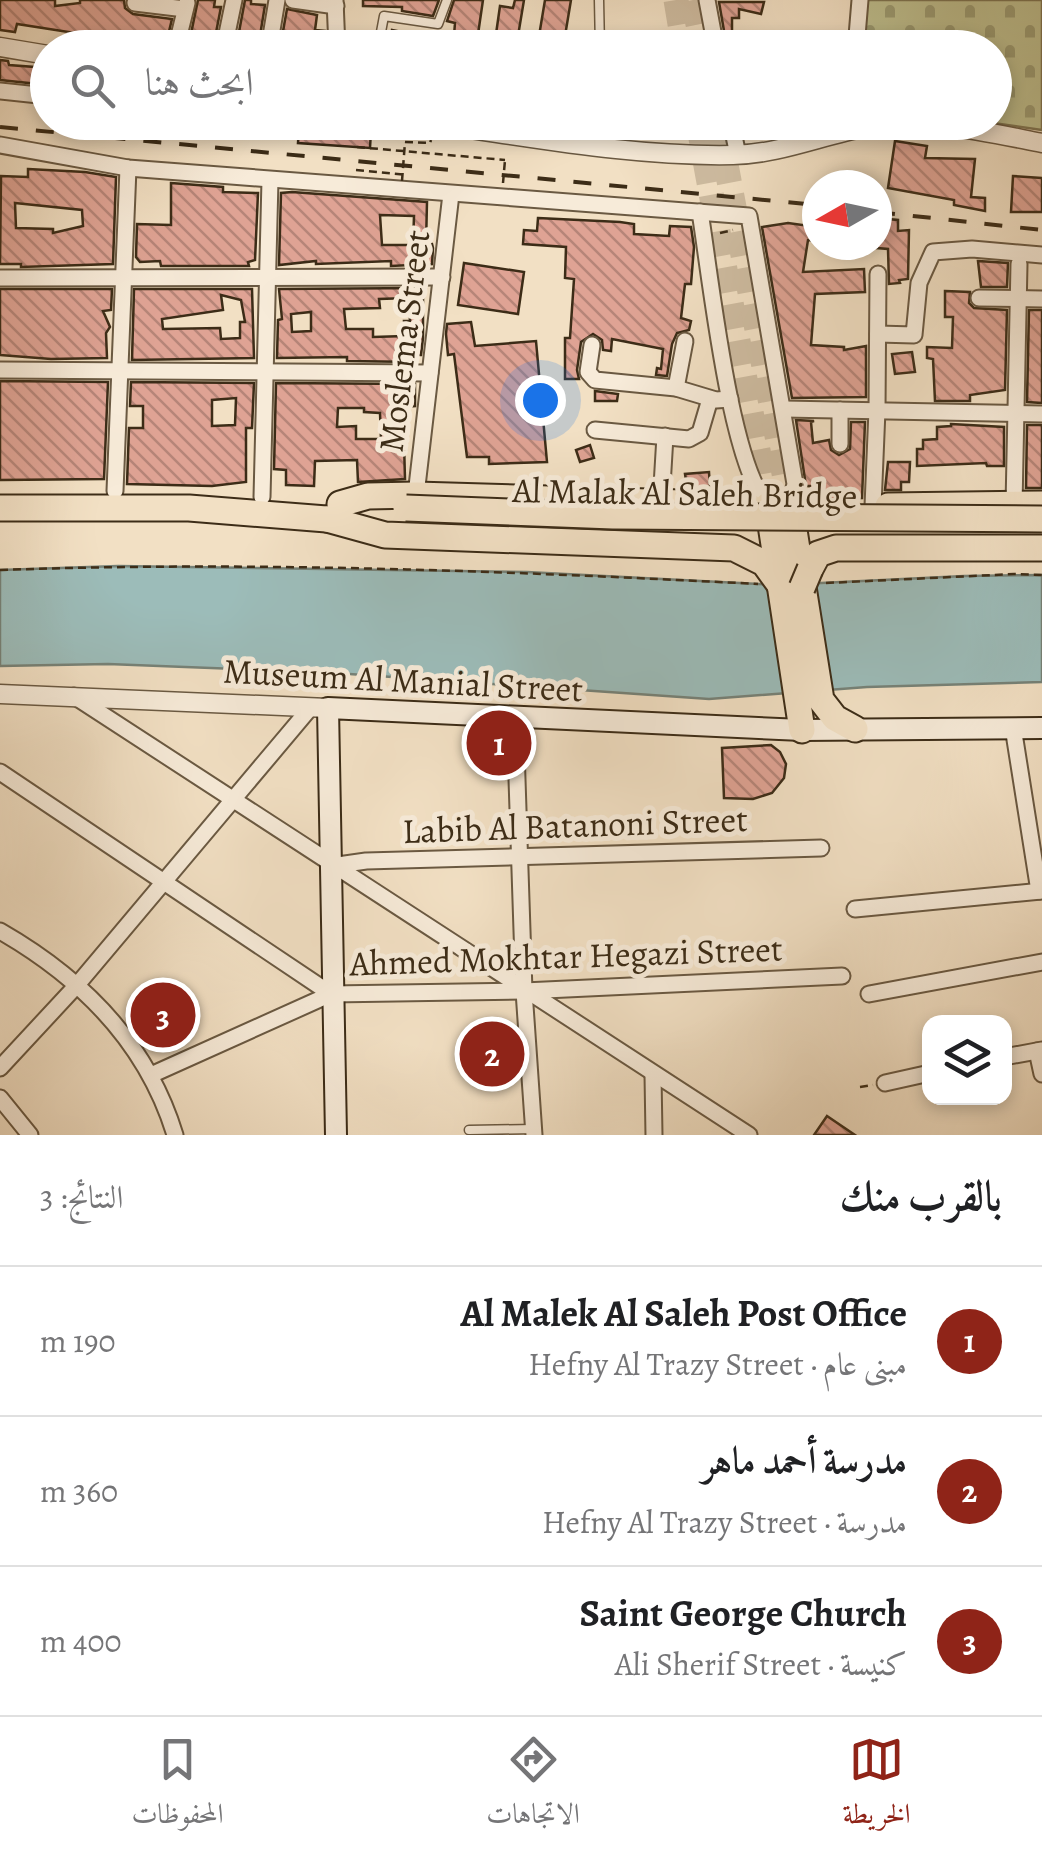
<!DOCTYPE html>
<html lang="ar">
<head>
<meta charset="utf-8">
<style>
  body { margin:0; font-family:Alegreya,Amiri,serif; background:#f6f6f6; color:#202124; direction:rtl }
  .controls { position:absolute; right:30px; bottom:30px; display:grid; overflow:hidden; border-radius:20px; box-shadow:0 5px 15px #0003 }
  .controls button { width:90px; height:90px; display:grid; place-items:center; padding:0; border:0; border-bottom:2px solid #e0e0e0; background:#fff; color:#202124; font:50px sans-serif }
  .compass { position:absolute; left:802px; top:170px; width:90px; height:90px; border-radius:50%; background:#fff; box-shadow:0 5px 15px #0003; rotate:261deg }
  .you { position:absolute; left:540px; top:400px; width:35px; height:35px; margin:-25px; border:8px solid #fff; border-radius:50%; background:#1a73e8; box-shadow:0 0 0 15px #1a73e833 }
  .badge { display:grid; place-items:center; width:65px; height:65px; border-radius:50%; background:#8f2418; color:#fff; font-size:32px; font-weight:700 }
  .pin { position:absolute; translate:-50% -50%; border:5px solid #fff; box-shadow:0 2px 10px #0006 }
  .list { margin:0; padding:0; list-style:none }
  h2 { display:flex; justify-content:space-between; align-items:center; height:130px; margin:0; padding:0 40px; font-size:42px }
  h2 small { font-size:32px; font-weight:400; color:#757577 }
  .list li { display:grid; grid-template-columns:65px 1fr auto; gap:30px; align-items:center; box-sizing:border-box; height:150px; padding:0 40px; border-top:2px solid #e0e0e0 }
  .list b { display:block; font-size:38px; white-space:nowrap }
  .list p { margin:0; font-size:32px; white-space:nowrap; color:#757577 }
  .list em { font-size:32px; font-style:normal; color:#757577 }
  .icon { flex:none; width:55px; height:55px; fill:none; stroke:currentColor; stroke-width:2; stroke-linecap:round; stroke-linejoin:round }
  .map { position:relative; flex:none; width:1042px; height:1135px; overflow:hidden; direction:ltr }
  .search { position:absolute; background:#fff; box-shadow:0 5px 15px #0003; left:30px; right:30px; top:30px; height:110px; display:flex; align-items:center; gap:25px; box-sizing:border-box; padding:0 35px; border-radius:55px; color:#757577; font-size:38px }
  .sheet { height:580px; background:#fff }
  nav { display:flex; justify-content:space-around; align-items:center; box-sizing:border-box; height:140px; border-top:2px solid #e0e0e0; background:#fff; font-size:28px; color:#757577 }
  nav a { display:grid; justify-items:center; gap:5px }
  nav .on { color:#8f2418 }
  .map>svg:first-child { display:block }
</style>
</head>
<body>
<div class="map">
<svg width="1042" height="1135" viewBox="0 0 1042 1135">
  <defs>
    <pattern id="cemetery-stones" width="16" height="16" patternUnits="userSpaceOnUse" patternTransform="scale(2.5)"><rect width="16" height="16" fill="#bfc191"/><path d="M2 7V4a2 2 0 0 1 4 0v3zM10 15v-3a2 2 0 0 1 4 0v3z" fill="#9c9d75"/></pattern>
    <pattern id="building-back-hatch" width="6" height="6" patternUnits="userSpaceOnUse" patternTransform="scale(2.5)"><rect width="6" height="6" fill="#dfa394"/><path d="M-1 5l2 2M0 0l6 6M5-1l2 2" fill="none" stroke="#b68578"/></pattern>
  </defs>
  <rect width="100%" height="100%" fill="#f2e0c4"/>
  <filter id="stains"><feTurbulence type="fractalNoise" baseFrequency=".002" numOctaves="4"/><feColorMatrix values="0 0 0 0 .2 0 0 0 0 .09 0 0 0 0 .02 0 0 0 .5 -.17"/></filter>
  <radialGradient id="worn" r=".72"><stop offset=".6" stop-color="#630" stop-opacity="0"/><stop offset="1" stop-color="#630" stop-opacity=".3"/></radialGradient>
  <polygon fill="url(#cemetery-stones)" stroke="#7e7654" stroke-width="2.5" points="860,0 1042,0 1042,130 993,123 994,48 856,48"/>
  <polygon fill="#9cbcb9" stroke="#768278" stroke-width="2.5" points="118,566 527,572 780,585 964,576 1042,575 1042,682 867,687 709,699 335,673 108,664 0,666 0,570"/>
  <g fill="url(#building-back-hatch)" stroke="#3c2c17" stroke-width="2.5" fill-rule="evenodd">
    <polygon points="0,0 55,0 55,6 80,3 80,0 124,0 125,8 133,14 172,19 165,48 97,48 97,42 74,40 75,33 17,24 15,32 0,30"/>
    <polygon points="198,0 215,0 214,7 221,7 213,48 188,48"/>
    <polygon points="245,0 251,0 251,4 265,5 258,48 236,48"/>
    <polygon points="363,0 439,0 433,16 402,11 402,7 363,6"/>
    <polygon points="454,0 483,0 476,48 453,48 455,23 447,21"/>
    <polygon points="515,0 524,0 516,48 494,48 500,6 513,8"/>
    <polygon points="545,0 571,0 563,48 537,48"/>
    <polygon points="719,2 764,2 761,14 739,9 739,18 732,18 732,48 727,48"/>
    <polygon points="287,9 317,15 315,30 325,31 326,48 280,48"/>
    <polygon points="392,30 431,38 430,48 389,48"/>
    <polygon points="0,60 8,61 9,65 48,68 48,85 0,80"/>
    <polygon points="618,122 643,122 645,135 619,137"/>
    <polygon points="299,128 371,131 370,148 298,143"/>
    <polygon points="895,141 927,146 925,158 975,159 971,197 985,198 985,211 954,205 954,200 888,188"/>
    <path d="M28,169L85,172L116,177L113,264L21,267V264H0L1,176L28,177ZM15,203L82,210L83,226L53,233V229L16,228Z"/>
    <polygon points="1013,176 1042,178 1042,212 1011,212"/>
    <polygon points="171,183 223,187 223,192 258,193 255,260 248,262 249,266 161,266 160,261 140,262 136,257 137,224 171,225"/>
    <path d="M292,192L427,202L426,244H432L433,248L432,264L391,266V261L316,264V261L279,265L281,193ZM380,215L414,216L413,245H382Z"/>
    <polygon points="538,218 620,222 634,224 634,234 669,236 670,226 691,227 694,247 691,284 685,284 681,318 691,321 689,330 677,333 672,344 667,376 656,375 657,368 661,369 663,349 612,339 611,351 603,350 602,340 593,334 581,342 577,370 579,379 565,379 565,338 570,338 574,279 565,278 566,247 523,244 524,230 537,231"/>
    <polygon points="877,218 898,220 898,231 909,230 908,279 899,280 900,283 889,284 888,249 877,248"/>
    <polygon points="788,223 817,227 817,241 808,240 803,272 864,269 865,292 815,294 811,345 844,347 844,350 866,346 866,397 792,398 762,227"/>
    <polygon points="978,261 1008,263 1007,287 981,287"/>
    <polygon points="464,263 524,272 518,314 458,305"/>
    <path d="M423,288V338L421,355H415V362L347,361V357L277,358L278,320L282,319L279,289ZM409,298L410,321H404L405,336L373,337V329H346L344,309L380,308L379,299ZM311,312V331L292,332L291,314Z"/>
    <polygon points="0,289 112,289 111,310 103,311 110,327 106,333 107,358 51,359 0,355"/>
    <path d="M134,289H252L254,358L132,360ZM221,295L241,300L245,322H240V338L221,339L220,328L163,329L162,319L223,310Z"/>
    <polygon points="945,291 970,292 969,303 974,308 1007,310 1005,390 970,395 970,401 935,401 933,359 927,358 927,347 952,348 953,317 945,317"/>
    <polygon points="1029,310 1042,310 1042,403 1027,402"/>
    <polygon points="471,322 475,346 536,341 547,462 489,464 489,457 467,457 454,354 448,355 446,334 447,324"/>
    <polygon points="912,352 915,372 895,374 892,354"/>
    <polygon points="0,381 108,382 104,479 0,480"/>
    <path d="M131,382L254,383L252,428H246V482L212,486L127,484L129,428H143V406H130ZM236,398L235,425L212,426V400Z"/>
    <path d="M276,383L415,384V406L403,407L405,479L358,482L357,460L315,461L314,486L286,485V470L274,469ZM338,408H364V412L380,413L381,439H356V426L337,427Z"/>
    <polygon points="595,391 618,394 617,401 595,401"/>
    <polygon points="796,420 814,421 811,422 813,443 829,440 831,450 839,455 850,449 851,422 865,422 862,498 809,500 810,486 806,486"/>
    <polygon points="951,424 1004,427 1004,466 987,466 986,463 917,466 917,449 923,449 923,440 937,439 937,427 951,426"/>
    <polygon points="1027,425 1042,425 1042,488 1026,488"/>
    <polygon points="590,445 594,458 580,462 576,450"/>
    <polygon points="888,462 910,462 909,482 901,482 901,490 885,490"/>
    <polygon points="709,472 710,488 687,487 685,474"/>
    <polygon points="771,745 780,752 786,764 784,778 772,793 753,799 724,798 722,748"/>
    <polygon points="827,1116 855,1135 814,1135"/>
  </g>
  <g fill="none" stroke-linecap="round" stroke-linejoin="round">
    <g stroke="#cebca1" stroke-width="25" stroke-dasharray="25 12" stroke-linecap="butt">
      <polyline points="676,0 684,48"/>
      <polyline points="693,0 703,48"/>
      <polyline points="698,122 768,505"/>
      <polyline points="718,122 790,505"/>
    </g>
    <defs>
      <g id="service">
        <polyline points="599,0 600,48"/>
        <polyline points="378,48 384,16 438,24 447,0"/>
        <polyline points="469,1130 534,1129"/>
      </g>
      <g id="minor">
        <polyline points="293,0 336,6"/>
        <polyline points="335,0 337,48"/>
        <polyline points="707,0 716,48"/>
        <polyline points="135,3 185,9"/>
        <polyline points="176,48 187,3"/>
        <polyline points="224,48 234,0"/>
        <polyline points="269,48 277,0"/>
        <polyline points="856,48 860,0"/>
        <polyline points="0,91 48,96"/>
        <polyline points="731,122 738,155"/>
        <polyline points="0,145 128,168 749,216 795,484 790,505"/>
        <path d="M700,212C710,273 730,466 768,505"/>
        <polyline points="0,278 442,277"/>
        <polyline points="979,298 1042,299"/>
        <polyline points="878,334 914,335 919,283 933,252 972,249 1042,255"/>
        <polyline points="592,345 588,372 595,380 676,388 716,400 730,399"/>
        <polyline points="0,370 430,373"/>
        <polyline points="676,388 685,341"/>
        <polyline points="784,409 1042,414"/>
        <polyline points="595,430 689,439 700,433 710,399"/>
        <polyline points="840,444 840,410"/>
        <polyline points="115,491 128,168"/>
        <polyline points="416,495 451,194"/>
        <polyline points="262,497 270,180"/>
        <polyline points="661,503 665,436"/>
        <polyline points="1014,505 1019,264"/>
        <polyline points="873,506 877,410 878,274"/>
        <polyline points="74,696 749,1135"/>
        <polyline points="515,719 524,991 534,1135"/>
        <polyline points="1013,727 1039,891"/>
        <polyline points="0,772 331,994 524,991 842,976"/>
        <polyline points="331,866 366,861 821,848"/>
        <polyline points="855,909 1042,891"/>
        <path d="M0,931C82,978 147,1043 175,1135"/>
        <polyline points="869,994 1042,962"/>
        <polyline points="1037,1051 1042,1074"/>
        <polyline points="1004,1057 1042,1050"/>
        <polyline points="0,1068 77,985 311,707"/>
        <polyline points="151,1075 331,994"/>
        <polyline points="653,1075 654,1135"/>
        <polyline points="885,1083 930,1073"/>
        <polyline points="0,1098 30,1135"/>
      </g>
      <g id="tertiary">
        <polyline points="0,47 48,55"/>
        <path d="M422,122C526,136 628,157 733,155C781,154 822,135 868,127C925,117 986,132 1042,143"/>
        <polyline points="0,694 328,708"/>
      </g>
      <polyline id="secondary" points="336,1135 328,708 802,730 1042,728"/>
      <g id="trunk">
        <polyline points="340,504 368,496 416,495 748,505"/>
        <polyline points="768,505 802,730"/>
        <polyline points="790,505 821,700 835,718 855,729"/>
        <polyline points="888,506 1042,504"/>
        <polyline points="0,508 189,508 339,520"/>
        <polyline points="327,519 385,535 734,548 764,563 780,585"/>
        <polyline points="810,569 818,554 836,548 1042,548"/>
      </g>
    </defs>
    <use href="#service" stroke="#6a5942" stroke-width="11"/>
    <use href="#minor" stroke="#6a5942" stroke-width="19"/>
    <use href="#tertiary" stroke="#6a5942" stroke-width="21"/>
    <use href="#secondary" stroke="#3c2c17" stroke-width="24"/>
    <use href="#trunk" stroke="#3c2c17" stroke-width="29"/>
    <g stroke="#3c2c17" stroke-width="2.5" stroke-dasharray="8 5" stroke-linecap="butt">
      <polyline points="323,122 327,133"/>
      <polyline points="371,135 382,122"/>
      <polyline points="405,142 430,143 431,140"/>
      <polyline points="357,147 505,160"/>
      <polyline points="356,170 407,175"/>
      <polyline points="720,233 733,230"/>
      <path d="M0,570C253,561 506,571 758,584"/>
      <polyline points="826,583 1014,574 1042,575"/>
      <polyline points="860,1087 873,1085"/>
    </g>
    <use href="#service" stroke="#f7ebd9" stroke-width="8"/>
    <use href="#minor" stroke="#f7ebd9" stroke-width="15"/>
    <use href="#tertiary" stroke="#f7ebd9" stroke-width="18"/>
    <use href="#secondary" stroke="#f7ebd9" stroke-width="20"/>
    <use href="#trunk" stroke="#f2e0c4" stroke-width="25"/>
    <g stroke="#3c2c17" stroke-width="4" stroke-dasharray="18 18" stroke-linecap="butt">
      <polyline points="0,127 817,205"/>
      <polyline points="877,212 1042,230"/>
    </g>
    <defs>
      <g id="trunk-bridge">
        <polyline points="406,508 613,516 1042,519"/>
        <polyline points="802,588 810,569"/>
      </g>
    </defs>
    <use href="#trunk-bridge" stroke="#3c2c17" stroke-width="29" stroke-linecap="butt"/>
    <g stroke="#3c2c17" stroke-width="2.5" stroke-dasharray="8 5" stroke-linecap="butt">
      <polyline points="402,181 405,142"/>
      <polyline points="503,183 505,160"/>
    </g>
    <use href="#trunk-bridge" stroke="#f2e0c4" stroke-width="25"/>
  </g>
  <g text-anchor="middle" stroke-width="10" stroke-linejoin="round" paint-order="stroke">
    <g font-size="35" fill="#3c2c17" stroke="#f7ebd9">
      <text transform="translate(404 341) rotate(-83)" y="12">Moslema Street</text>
      <text transform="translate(685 493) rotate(1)" y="12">Al Malak Al Saleh Bridge</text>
      <text transform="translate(403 680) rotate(3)" y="12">Museum Al Manial Street</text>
      <text transform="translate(575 825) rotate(-2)" y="12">Labib Al Batanoni Street</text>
      <text transform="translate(566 956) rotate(-2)" y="12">Ahmed Mokhtar Hegazi Street</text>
    </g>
  </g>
  <rect width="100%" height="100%" filter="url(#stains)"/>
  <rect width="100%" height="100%" fill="url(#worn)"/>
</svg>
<div class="controls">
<button><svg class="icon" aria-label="layers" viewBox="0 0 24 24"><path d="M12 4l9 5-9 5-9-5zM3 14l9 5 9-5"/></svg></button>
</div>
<svg class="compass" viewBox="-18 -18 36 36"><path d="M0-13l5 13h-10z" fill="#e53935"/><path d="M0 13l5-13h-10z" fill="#757577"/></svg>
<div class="you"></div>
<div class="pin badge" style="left:499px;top:743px">1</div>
<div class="pin badge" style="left:492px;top:1054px">2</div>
<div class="pin badge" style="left:163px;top:1015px">3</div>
<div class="search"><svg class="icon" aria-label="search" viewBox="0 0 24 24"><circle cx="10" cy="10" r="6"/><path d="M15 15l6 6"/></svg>ابحث هنا</div>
</div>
<section class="sheet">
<h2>بالقرب منك<small>النتائج: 3</small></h2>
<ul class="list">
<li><span class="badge">1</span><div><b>Al Malek Al Saleh Post Office</b><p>مبنى عام · Hefny Al Trazy Street</p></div><em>190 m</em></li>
<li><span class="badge">2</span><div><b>مدرسة أحمد ماهر</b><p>مدرسة · Hefny Al Trazy Street</p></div><em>360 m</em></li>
<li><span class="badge">3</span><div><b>Saint George Church</b><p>كنيسة · Ali Sherif Street</p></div><em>400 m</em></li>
</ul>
</section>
<nav>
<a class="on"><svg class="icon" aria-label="map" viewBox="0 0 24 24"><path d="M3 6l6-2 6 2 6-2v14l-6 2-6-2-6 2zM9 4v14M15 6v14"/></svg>الخريطة</a>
<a><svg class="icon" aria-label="directions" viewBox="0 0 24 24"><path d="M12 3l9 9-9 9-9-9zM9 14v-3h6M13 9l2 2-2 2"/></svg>الاتجاهات</a>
<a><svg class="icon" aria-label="saved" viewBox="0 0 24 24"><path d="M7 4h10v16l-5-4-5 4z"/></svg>المحفوظات</a>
</nav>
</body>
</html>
